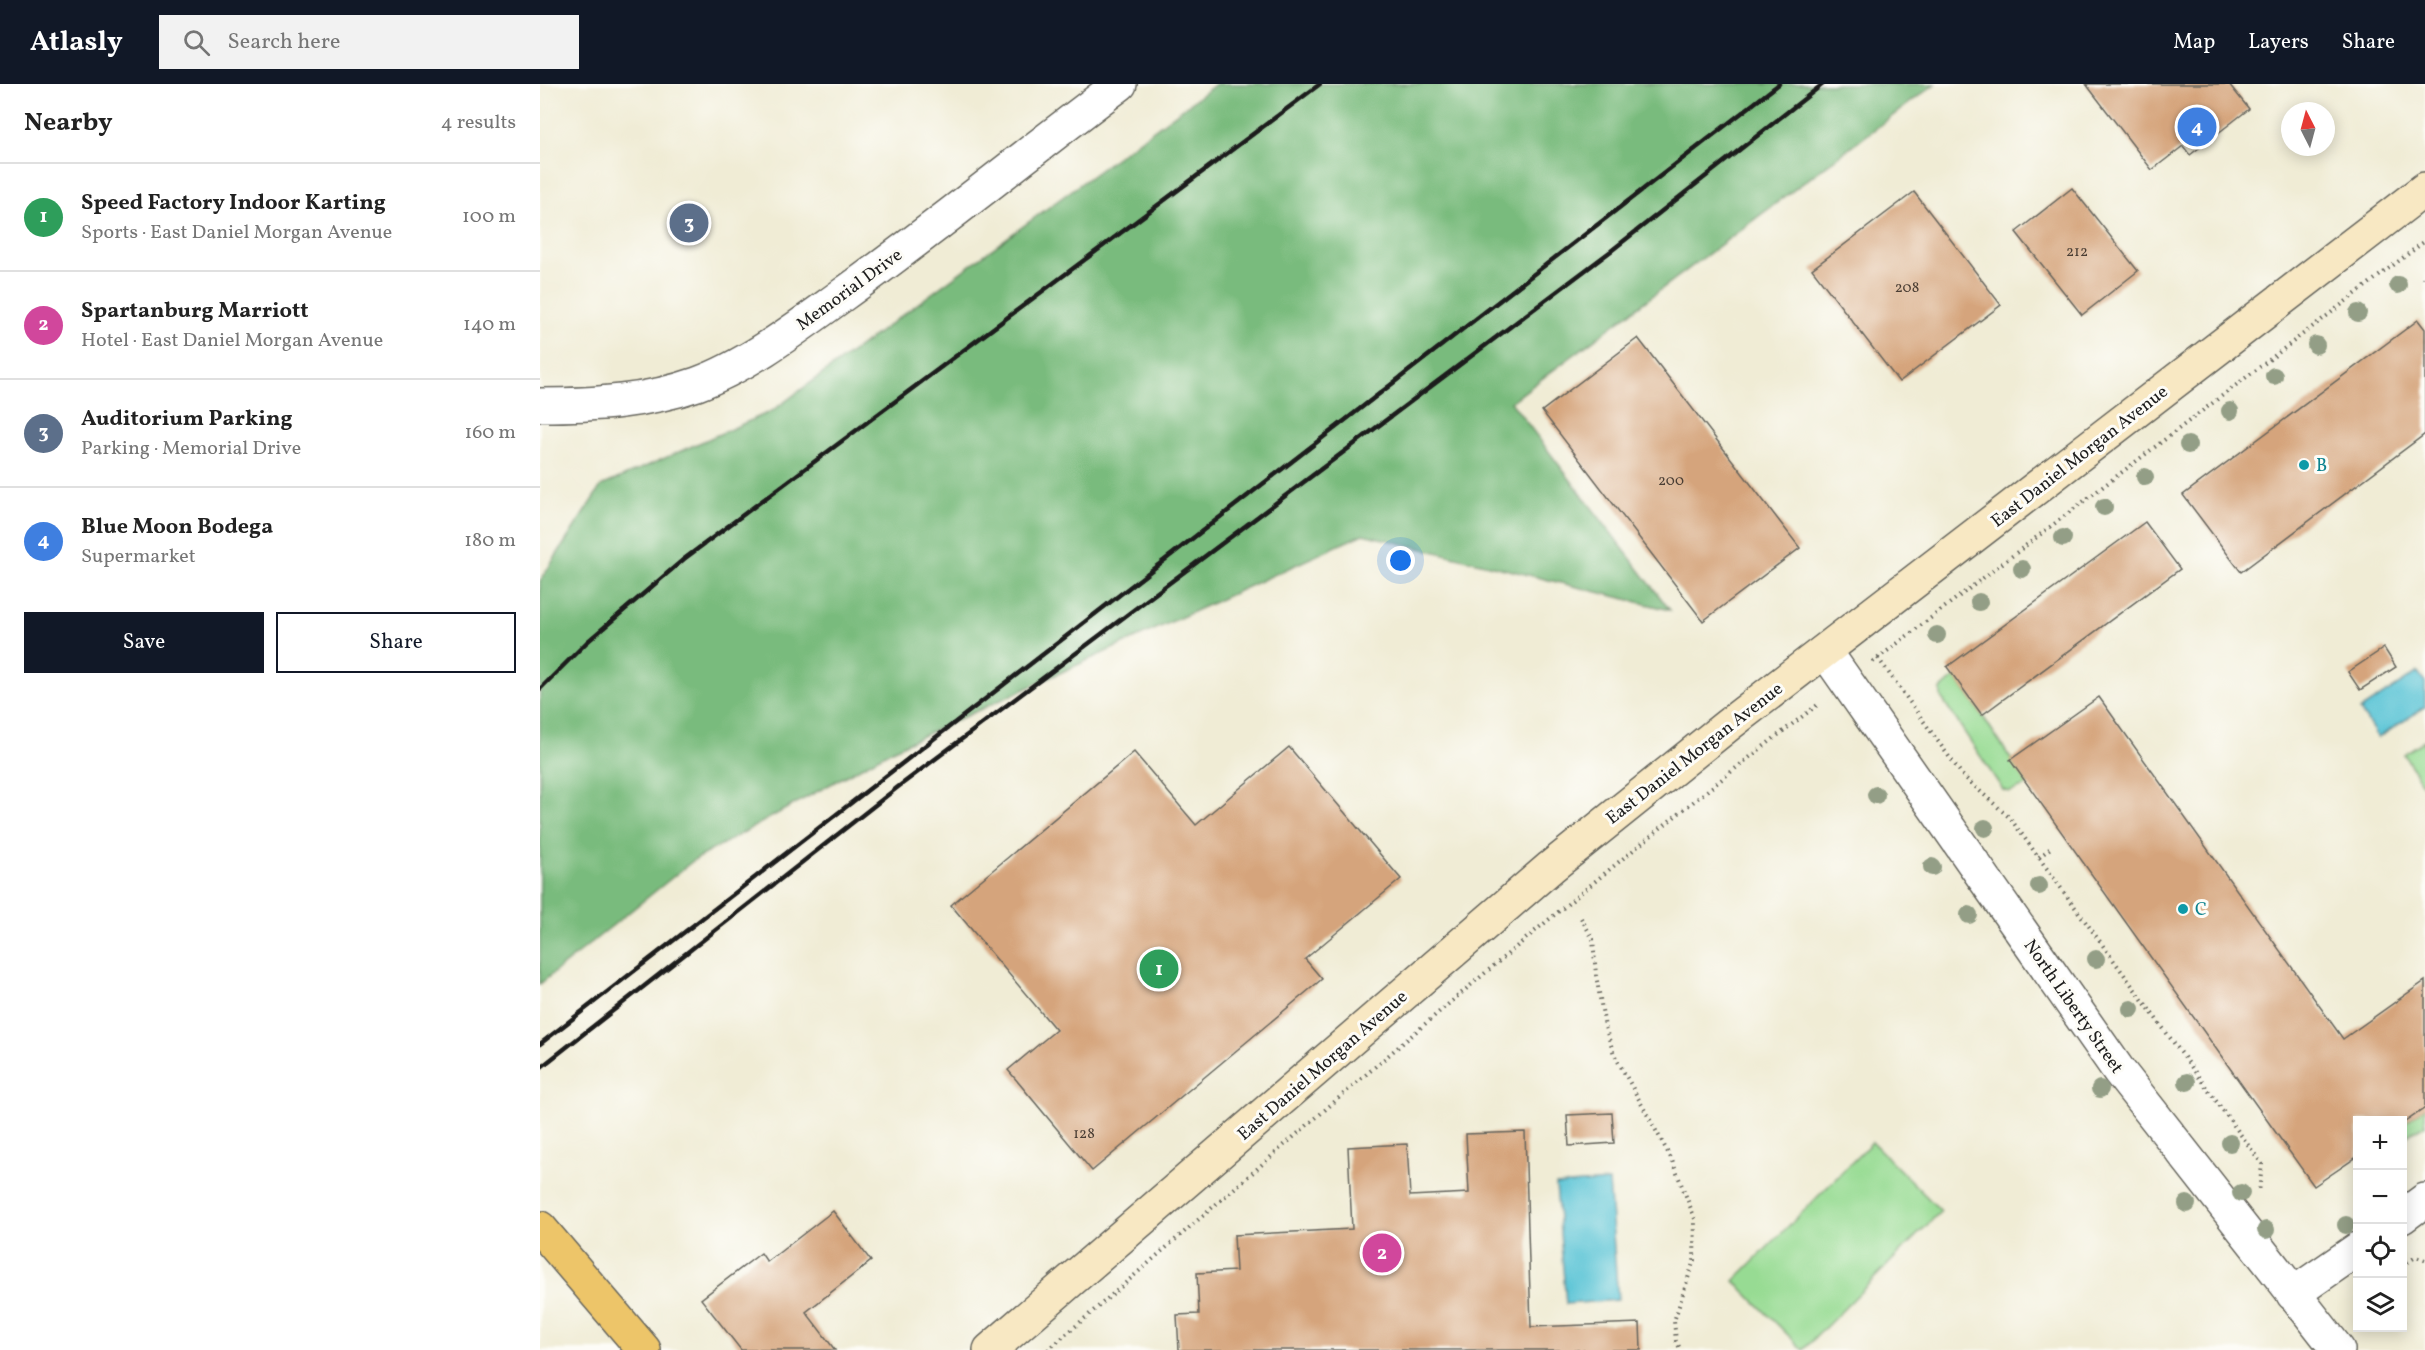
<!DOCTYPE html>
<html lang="en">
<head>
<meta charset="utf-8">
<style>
  body { margin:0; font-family:Vollkorn,serif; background:#f2f2f2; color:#222 }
  .controls { position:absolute; right:18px; bottom:18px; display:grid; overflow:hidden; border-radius:0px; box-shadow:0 3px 15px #0003 }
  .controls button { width:54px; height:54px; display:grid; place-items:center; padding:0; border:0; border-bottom:2px solid #e0e0e0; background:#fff; color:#222; font:30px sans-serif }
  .compass { position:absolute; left:1741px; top:18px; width:54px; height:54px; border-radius:50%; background:#fff; box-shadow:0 3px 15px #0003; rotate:354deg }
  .you { position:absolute; left:861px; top:477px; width:21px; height:21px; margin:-15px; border:4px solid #fff; border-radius:50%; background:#1a73e8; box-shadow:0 0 0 9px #1a73e833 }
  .badge { display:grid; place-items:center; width:39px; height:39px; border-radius:50%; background:#111827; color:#fff; font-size:20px; font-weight:700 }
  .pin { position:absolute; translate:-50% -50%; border:3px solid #fff; box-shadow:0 2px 6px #0006 }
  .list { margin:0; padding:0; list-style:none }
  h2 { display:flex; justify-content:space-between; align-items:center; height:78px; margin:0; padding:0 24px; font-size:26px }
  h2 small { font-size:20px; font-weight:400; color:#767676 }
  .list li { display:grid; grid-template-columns:39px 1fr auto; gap:18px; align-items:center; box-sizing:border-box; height:108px; padding:0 24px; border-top:2px solid #e0e0e0 }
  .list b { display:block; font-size:22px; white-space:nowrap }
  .list p { margin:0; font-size:20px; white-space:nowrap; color:#767676 }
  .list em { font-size:20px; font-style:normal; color:#767676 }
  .actions { display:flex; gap:12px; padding:18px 24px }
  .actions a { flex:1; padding:14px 0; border:2px solid #111827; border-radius:0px; text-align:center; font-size:21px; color:#111827 }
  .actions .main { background:#111827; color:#fff }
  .icon { flex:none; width:33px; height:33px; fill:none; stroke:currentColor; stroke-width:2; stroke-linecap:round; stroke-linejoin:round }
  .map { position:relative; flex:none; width:1885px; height:1266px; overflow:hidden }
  header { display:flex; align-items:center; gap:36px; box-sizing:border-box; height:84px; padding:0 30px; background:#111827; color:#fff }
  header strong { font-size:28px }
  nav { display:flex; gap:33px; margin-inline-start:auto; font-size:21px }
  .search { width:420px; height:54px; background:#f2f2f2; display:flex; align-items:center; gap:15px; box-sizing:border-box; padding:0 21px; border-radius:0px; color:#767676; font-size:22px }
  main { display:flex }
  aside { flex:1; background:#fff }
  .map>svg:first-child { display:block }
</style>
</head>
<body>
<header>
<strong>Atlasly</strong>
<div class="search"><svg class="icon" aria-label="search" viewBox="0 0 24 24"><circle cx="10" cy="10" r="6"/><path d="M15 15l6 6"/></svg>Search here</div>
<nav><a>Map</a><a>Layers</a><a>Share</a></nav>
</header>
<main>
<aside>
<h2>Nearby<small>4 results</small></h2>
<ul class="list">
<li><span class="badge" style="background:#2e9e5b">1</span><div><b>Speed Factory Indoor Karting</b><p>Sports · East Daniel Morgan Avenue</p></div><em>100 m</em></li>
<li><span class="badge" style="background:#d1479c">2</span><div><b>Spartanburg Marriott</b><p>Hotel · East Daniel Morgan Avenue</p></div><em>140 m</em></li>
<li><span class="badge" style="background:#5c6f8a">3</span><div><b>Auditorium Parking</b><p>Parking · Memorial Drive</p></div><em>160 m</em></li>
<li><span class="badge" style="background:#3f7fe0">4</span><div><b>Blue Moon Bodega</b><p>Supermarket</p></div><em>180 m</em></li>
</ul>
<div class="actions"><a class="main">Save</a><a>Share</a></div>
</aside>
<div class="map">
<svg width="1885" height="1266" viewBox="0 0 1885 1266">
  <rect width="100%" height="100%" fill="#fdfcf7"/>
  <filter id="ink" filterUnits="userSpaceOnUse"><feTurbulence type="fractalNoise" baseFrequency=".0167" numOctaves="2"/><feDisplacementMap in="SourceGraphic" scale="12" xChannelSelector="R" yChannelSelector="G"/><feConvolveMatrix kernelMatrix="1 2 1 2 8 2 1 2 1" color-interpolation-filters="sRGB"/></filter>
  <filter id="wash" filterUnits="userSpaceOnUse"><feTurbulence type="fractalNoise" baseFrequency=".008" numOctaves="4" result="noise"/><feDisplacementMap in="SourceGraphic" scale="24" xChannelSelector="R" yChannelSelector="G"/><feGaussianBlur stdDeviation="1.35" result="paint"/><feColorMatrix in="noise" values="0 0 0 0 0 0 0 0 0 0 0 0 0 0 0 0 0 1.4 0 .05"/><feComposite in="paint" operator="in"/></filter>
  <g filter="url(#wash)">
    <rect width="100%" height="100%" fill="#f0ecd5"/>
    <g fill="#97db93" stroke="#5a7c58" stroke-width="1.5">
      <polygon points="1415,593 1442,631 1488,701 1470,708 1463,706 1401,613 1401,605"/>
      <polygon points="1885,656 1885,705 1864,670"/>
      <polygon points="1885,1024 1885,1041 1863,1054 1863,1040"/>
      <polygon points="1332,1058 1401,1127 1263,1266 1194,1197"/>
    </g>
    <polygon fill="#79bb7d" stroke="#4a6c4c" stroke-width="1.5" points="676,0 1395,0 971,318 1130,526 823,450 354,665 154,776 0,900 0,497 61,402 232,327"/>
    <g fill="#5ac4d6" stroke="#3b7079" stroke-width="1.5">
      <polygon points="1878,588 1885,598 1885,623 1838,654 1820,626"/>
      <polygon points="1069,1097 1078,1216 1026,1220 1016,1101"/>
    </g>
    <g id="blocks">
      <g fill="#d5a47b">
        <polygon points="1546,0 1689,0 1709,25 1650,71 1643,62 1612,86"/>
        <polygon points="1532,104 1598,187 1542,231 1476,148"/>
        <polygon points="1374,108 1461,221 1359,298 1272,185"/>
        <polygon points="1878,236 1885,245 1885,350 1701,488 1643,411"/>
        <polygon points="1098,254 1260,464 1163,537 1002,327"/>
        <polygon points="1605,438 1640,485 1442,631 1407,583"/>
        <polygon points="1844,564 1856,583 1820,606 1808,588"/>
        <polygon points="1559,613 1803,955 1885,897 1885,1024 1862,1040 1862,1036 1818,1036 1818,1072 1774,1102 1470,676"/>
        <polygon points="749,663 861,795 765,875 782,895 552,1087 468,986 516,946 411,821 594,668 656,741"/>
        <polygon points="1072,1029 1074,1059 1029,1062 1027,1031"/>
        <polygon points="985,1048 991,1243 1100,1239 1101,1266 639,1266 637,1231 659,1230 657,1189 696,1187 694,1151 812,1145 808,1063 867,1060 870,1112 929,1109 926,1050"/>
        <polygon points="293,1127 331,1177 266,1228 295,1266 201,1266 161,1215 221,1169 227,1178"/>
      </g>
    </g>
  </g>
  <g filter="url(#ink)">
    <use href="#blocks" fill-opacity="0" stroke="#66655d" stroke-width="1.5"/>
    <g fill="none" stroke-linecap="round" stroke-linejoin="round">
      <defs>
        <g id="street">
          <path d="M0,321C54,321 106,318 157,300C207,282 258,243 301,212C396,144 486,70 580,0"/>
          <polyline points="1285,567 1579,987 1798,1266"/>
          <polyline points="1862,1133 1885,1116"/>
          <polyline points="1753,1210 1818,1165"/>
        </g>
        <polyline id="secondary" points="450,1266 1011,783 1188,641 1885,105"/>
        <polyline id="primary" points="0,1144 104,1266"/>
      </defs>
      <use href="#street" stroke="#66655d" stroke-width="36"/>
      <use href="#secondary" stroke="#66655d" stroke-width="36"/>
      <use href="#primary" stroke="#66655d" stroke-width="36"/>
      <g stroke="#66655d" stroke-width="4" stroke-dasharray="1.5 4.5" stroke-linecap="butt">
        <polyline points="1883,193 1885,197"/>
        <polyline points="1338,574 1423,692 1470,734 1722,1080 1719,1109"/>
        <polyline points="1333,578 1885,157"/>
        <polyline points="1499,773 1512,763"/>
        <polyline points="1041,834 1053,855 1056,891 1065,943 1074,970 1131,1074 1155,1135 1154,1176 1134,1237 1136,1257 1141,1266"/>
        <polyline points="1862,1181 1876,1173 1885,1176"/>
        <path d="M508,1266C762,1047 1013,822 1280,619"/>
      </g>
      <use href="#street" stroke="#fff" stroke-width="33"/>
      <use href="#secondary" stroke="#f8e8c3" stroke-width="33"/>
      <use href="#primary" stroke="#edc569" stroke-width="33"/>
      <g stroke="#1c1c1c" stroke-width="4.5">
        <polyline points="0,605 47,558 144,475 780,0"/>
        <polyline points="0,960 1239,0"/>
        <polyline points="0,984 358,703 1071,167 1283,0"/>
      </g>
    </g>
    <g fill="#939e86">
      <circle cx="1858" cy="201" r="9"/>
      <circle cx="1818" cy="229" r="9"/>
      <circle cx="1776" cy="261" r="9"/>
      <circle cx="1734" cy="292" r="9"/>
      <circle cx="1690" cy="327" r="9"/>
      <circle cx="1648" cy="361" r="9"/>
      <circle cx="1605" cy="393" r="9"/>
      <circle cx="1564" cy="423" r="9"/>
      <circle cx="1523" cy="454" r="9"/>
      <circle cx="1482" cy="485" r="9"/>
      <circle cx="1439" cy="518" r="9"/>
      <circle cx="1397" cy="551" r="9"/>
      <circle cx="1336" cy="711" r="9"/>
      <circle cx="1445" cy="744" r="9"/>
      <circle cx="1392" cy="783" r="9"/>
      <circle cx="1499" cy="802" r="9"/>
      <circle cx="1429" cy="831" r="9"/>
      <circle cx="1556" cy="875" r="9"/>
      <circle cx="1591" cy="925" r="9"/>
      <circle cx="1647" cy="998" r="9"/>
      <circle cx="1560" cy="1005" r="9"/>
      <circle cx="1690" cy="1059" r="9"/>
      <circle cx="1701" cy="1109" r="9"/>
      <circle cx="1647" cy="1120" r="9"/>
      <circle cx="1806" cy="1141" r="9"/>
      <circle cx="1726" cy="1146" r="9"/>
    </g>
  </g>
  <g fill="#0f9aa8" stroke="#fdfcf7" stroke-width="2">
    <circle cx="1764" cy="381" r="6"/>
    <circle cx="1643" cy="825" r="6"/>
  </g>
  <g text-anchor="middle" stroke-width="6" stroke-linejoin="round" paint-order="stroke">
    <g font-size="15" fill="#4a3e34">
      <text x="1537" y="172">212</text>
      <text x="1367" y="208">208</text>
      <text x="1131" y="401">200</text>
      <text x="544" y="1054">128</text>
    </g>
    <g font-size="18" fill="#1c1c1c" stroke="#fdfcf7">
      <text transform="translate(309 205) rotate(-36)" y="6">Memorial Drive</text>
      <text transform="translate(1539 372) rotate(-38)" y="6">East Daniel Morgan Avenue</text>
      <text transform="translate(1154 669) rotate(-38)" y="6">East Daniel Morgan Avenue</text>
      <text transform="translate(1534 922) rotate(55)" y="6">North Liberty Street</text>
      <text transform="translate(782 981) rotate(-41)" y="6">East Daniel Morgan Avenue</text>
    </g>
    <g font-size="18" fill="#0d838f" stroke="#fdfcf7" text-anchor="start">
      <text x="1776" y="387">B</text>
      <text x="1655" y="831">C</text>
    </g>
  </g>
</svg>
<div class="controls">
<button>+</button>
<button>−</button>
<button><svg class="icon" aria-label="locate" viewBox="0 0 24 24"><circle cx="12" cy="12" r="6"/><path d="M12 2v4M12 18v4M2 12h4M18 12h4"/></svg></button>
<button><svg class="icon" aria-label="layers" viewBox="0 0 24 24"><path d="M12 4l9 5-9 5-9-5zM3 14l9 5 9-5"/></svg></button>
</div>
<svg class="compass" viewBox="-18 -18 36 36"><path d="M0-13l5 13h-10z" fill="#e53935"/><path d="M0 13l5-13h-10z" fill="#767676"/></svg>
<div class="you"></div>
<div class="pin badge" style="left:619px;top:885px;background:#2e9e5b">1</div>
<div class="pin badge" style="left:842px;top:1169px;background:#d1479c">2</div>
<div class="pin badge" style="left:149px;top:139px;background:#5c6f8a">3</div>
<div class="pin badge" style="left:1657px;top:43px;background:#3f7fe0">4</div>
</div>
</main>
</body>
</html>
